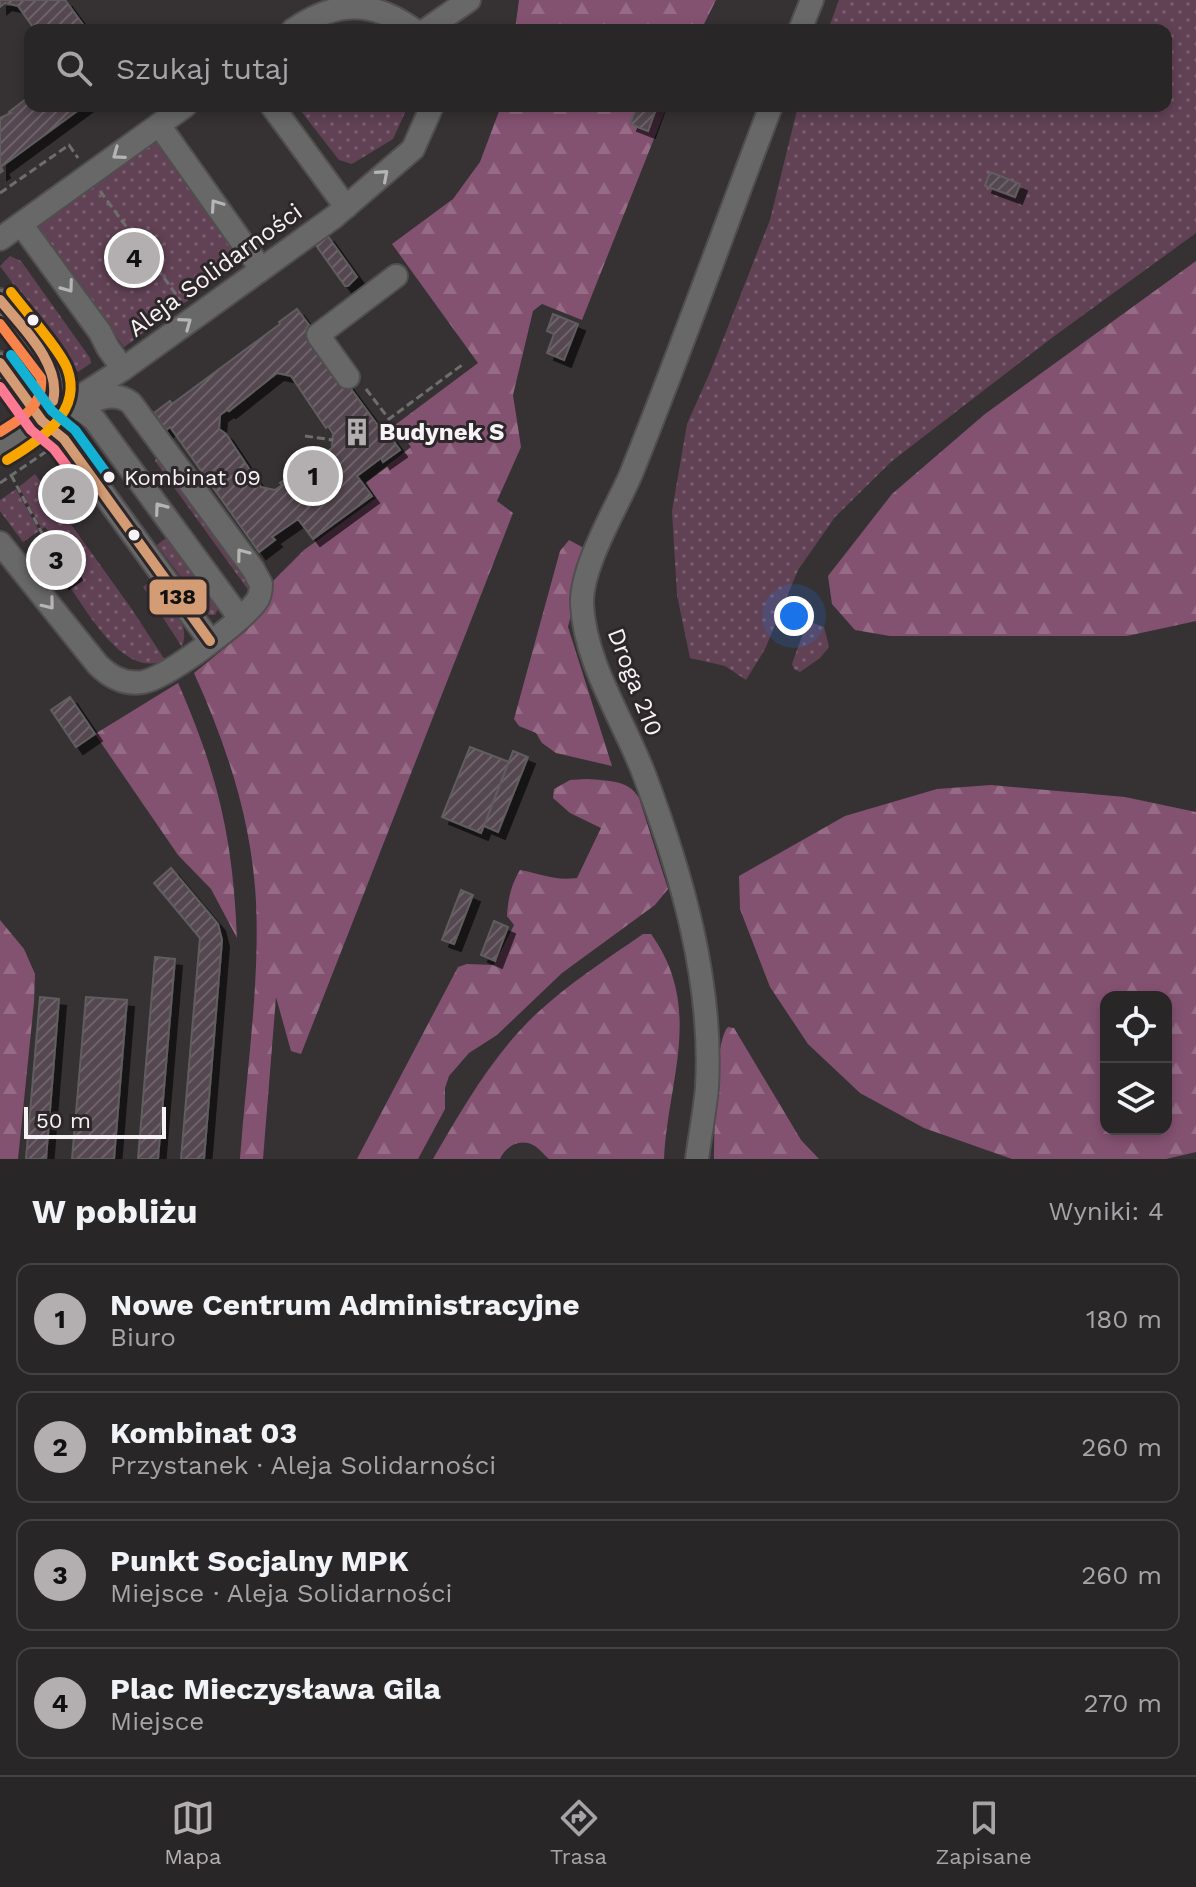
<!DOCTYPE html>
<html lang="pl">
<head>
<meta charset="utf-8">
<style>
  body { margin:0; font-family:"Work Sans",sans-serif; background:#302e2f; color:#f1f3f6 }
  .controls { position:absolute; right:24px; bottom:24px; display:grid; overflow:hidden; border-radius:16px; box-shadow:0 4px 12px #0003 }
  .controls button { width:72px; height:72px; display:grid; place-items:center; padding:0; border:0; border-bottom:2px solid #444344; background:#282627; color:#f1f3f6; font:40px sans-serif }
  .scale { position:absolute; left:24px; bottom:20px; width:142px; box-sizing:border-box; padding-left:8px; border:4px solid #f7f2f5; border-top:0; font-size:22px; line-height:28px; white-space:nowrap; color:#f7f2f5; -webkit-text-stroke:6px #2d272a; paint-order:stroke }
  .you { position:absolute; left:794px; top:616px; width:28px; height:28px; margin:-20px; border:6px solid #fff; border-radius:50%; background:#1a73e8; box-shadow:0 0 0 12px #1a73e833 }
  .badge { display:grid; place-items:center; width:52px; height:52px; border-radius:50%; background:#b3afb1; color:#111; font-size:26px; font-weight:700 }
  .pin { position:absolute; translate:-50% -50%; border:4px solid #fff; box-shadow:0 2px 8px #0006 }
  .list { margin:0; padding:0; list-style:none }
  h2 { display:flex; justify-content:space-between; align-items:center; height:104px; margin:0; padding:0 32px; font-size:34px }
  h2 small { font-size:26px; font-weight:400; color:#a5a5a7 }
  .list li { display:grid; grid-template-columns:52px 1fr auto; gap:24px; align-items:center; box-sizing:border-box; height:112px; margin:0 16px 16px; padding:0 16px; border:2px solid #444344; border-radius:16px }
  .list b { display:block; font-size:30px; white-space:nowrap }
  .list p { margin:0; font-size:26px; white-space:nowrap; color:#a5a5a7 }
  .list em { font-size:26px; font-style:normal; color:#a5a5a7 }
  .icon { flex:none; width:44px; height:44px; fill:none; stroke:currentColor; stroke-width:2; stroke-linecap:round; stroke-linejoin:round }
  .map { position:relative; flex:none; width:1196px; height:1159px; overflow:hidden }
  .search { position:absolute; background:#282627; box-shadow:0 4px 12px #0003; left:24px; right:24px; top:24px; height:88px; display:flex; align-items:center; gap:20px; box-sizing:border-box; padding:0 28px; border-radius:16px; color:#a5a5a7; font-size:30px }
  .sheet { height:616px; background:#282627 }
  nav { display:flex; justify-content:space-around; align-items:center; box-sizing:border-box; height:112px; border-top:2px solid #444344; background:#282627; font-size:22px; color:#a5a5a7 }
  nav a { display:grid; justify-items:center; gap:4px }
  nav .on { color:#b3afb1 }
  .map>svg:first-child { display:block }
</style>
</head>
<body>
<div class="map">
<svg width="1196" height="1159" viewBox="0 0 1196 1159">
  <defs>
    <pattern id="green-dots" width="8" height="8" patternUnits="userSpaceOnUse" patternTransform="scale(2)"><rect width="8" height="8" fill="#614255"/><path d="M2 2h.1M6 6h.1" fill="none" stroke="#785e6e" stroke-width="1.8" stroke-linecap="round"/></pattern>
    <pattern id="forest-firs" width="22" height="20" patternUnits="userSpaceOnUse" patternTransform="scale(2)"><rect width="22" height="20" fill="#845271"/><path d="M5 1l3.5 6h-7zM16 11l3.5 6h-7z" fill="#966b86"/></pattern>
    <pattern id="building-hatch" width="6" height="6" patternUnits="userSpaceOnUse" patternTransform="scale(2)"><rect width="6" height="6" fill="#54474f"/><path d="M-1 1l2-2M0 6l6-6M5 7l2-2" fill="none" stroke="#6d6269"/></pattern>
    <filter id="shadow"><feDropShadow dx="7" dy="7" stdDeviation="0" flood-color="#0009"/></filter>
  </defs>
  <rect width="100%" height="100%" fill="#363234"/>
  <g fill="url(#green-dots)">
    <polygon points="839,0 1196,0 1196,233 1053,337 892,461 835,517 798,570 765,649 746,680 725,666 690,658 677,595 672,511 687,424 711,370 770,220 798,106 1166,106 1166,30 828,30"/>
    <polygon points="297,106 408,106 393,139 352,164 339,160"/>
    <polygon points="156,140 243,260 124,347 37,227"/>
    <polygon points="10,256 21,261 90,358 91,363 78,372 0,266"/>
    <polygon points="158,452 250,578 249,591 155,461"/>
    <path d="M35,474L131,608L165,660C124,680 87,610 67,583L82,571L76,562L70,566L54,544L56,542L45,527L42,529L19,487Z"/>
    <polygon points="16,489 39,531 23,542 0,511 0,500"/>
    <polygon points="166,538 218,609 215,615 209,615 157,545"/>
    <path d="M153,580C167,599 192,622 182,647L143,587Z"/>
    <polygon points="813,623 824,627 829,647 820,658 800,672 794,669 792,664 805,628"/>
  </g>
  <g fill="url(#forest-firs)" fill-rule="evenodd">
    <polygon points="519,0 716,0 701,30 515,30"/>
    <path d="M501,106H667L582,320L542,304L533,311L513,395L521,447L497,501L513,513L301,1054L291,1051L276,997L263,1159H240C246,1074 260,987 256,902C252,821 227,746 194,673L247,630L264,590L304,550L376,498L366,482L411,447L395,425L478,363L392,244L453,199L480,162Z"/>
    <polygon points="1196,261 1196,621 1127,636 890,636 855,630 832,604 828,576 892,494 985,414"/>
    <polygon points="569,540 582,547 585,556 568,627 612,766 556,753 542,743 536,733 519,726 514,719 560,551"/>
    <path d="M178,683C218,774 233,839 237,938L211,889L178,855L95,734Z"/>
    <path d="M587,779C607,781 628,779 639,798L668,889L655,905L562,973L497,1035L469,1053L449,1076L445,1088V1109L418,1159H357L458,967L467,964L494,965L514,925L507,916C508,899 511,885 520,870C542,874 554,881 577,878L601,828L570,813L553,798L554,789L570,780Z"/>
    <path d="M991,785L1125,797L1196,812V1152L1166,1159H1012L924,1128L860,1093L808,1044L770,987L740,909L739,876L845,816L937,789ZM1106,997H1166V1129H1106Z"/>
    <polygon points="0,920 24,949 35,974 34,1002 18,1159 0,1159"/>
    <path d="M643,934H651C704,1008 668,1079 664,1159H549C544,1155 538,1147 533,1145C519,1138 505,1147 500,1159H433C462,1109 493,1055 535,1015C568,984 607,959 643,934Z"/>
    <path d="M728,1027L734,1028L801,1140L819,1159H714C715,1134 714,1041 728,1027Z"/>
  </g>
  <g fill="url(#building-hatch)" stroke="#615d5f" stroke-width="2" fill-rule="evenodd" filter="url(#shadow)">
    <polygon points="0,0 65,0 87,30 35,30 18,6 5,3 0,7"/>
    <polygon points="30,96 30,106 84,106 1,167 3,171 0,173 0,118 11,113 9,112"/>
    <polygon points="637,106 657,106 648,131 630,124"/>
    <polygon points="990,172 1020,184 1015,197 985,186"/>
    <polygon points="327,235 357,277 348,286 345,286 315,244"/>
    <path d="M297,309L309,325L306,328L385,435L388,433L400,450L383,462L381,458L357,476L372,496L313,539L298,519L272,537L275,540L259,552L170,427L166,430L154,413L170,401L172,404L280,324L279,322ZM277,373L291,376L326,428L328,426L333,434L332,448L280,483L282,485L275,490L261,487L226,434L219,429L220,415L227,410L229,411Z"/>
    <polygon points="553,314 578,324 564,360 547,353 554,334 547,331"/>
    <polygon points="51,535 56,542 54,544 75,573 62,582 42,553 39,555 34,547"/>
    <polygon points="70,697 95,734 76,747 51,710"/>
    <polygon points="470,747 509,762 481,833 442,817"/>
    <polygon points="513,751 528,757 498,832 484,826"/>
    <polygon points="171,868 218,924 222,940 204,1159 181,1159 200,938 154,883"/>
    <polygon points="461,890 473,895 454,944 442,940"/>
    <polygon points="494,921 508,927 495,961 481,955"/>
    <polygon points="155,957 175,959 158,1159 138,1159"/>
    <polygon points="40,997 59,999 46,1159 26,1159"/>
    <polygon points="86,997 127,1000 114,1159 72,1159"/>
  </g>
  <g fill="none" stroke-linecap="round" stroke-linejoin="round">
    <defs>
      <g id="minor">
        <path d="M293,30C336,0 373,0 414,30"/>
        <polyline points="426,30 469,0"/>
        <polyline points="800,30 812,0"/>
        <polyline points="272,106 346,207"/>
        <polyline points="159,125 261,269"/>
        <polyline points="21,224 100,332 108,348 123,369"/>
        <polyline points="0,239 185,106"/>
        <polyline points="0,300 54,373 57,394 43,420"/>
        <polyline points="0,363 42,421 64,439 210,641"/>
        <polyline points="348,377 318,335 396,276"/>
        <polyline points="65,411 80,409 94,419 239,617"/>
        <polyline points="0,448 123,369 334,217 413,149 432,106"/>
        <path d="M0,543L98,665C111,678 125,685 143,682C168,677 240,623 256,602C260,597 261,590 261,584L253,569L131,403C113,389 93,401 74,408"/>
        <path d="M697,1159C700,1135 705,1111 707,1087C713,981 681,872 644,774C623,719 585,664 582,604C581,566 616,509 631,474C680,353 724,229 771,106"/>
      </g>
    </defs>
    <use href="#minor" stroke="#504e4f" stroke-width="26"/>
    <g stroke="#6f6e6e" stroke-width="3" stroke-dasharray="8 4" stroke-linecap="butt">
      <polyline points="100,191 181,301"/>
      <polyline points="0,193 69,145 78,158"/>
      <polyline points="366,389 389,419 462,365"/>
      <polyline points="305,436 333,440"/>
      <polyline points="297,453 305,465"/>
      <polyline points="11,475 43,535"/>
      <polyline points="0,483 47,451"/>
    </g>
    <use href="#minor" stroke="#676867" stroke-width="22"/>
    <defs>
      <g id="bus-1">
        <path d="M0,300C21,326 62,364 53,401"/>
        <polyline points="0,363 42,421 64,439 210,641"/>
      </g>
      <path id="bus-2" d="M0,324L41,378C44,406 21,419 0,432"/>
      <path id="bus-3" d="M7,460C39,441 84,412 67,368C60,350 24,309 11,292"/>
      <polyline id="bus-4" points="0,387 31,430 54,449 87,493"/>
      <polyline id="bus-5" points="11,355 52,411 75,430 109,477"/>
    </defs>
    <use href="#bus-1" stroke="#2d272a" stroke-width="16"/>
    <use href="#bus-2" stroke="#2d272a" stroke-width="16"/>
    <use href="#bus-3" stroke="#2d272a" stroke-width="16"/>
    <use href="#bus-4" stroke="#2d272a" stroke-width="16"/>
    <use href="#bus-5" stroke="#2d272a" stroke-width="16"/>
    <use href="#bus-1" stroke="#d39c74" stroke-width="10"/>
    <use href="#bus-2" stroke="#f8844c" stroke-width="10"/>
    <use href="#bus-3" stroke="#f7a600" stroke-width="10"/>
    <use href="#bus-4" stroke="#fe7a93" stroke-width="10"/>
    <use href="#bus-5" stroke="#13b2d5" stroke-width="10"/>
  </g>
  <defs><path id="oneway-chevron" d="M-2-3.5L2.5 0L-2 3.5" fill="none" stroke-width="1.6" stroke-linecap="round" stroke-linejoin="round" transform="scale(2)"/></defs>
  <g stroke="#b6b4b5">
    <use href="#oneway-chevron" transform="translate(118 154) rotate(144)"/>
    <use href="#oneway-chevron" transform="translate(383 175) rotate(-41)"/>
    <use href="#oneway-chevron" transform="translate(216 205) rotate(-125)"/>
    <use href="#oneway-chevron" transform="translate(68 287) rotate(54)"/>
    <use href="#oneway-chevron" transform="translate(186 323) rotate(-36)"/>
    <use href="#oneway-chevron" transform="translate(160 508) rotate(-126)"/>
    <use href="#oneway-chevron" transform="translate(242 554) rotate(-127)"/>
    <use href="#oneway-chevron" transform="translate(49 604) rotate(51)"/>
  </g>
  <defs>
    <symbol id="building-bare" viewBox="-9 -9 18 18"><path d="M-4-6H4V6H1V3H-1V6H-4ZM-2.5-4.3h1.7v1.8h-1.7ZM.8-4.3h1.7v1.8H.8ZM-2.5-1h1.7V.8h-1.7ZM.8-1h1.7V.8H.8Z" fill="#b3afb1" stroke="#2d272a" stroke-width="2.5" paint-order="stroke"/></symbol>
  </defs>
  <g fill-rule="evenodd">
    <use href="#building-bare" x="337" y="412" width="40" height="40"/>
  </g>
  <g fill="#f7f2f5" stroke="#2d272a" stroke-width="3">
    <circle cx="33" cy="320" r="7"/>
    <circle cx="109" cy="477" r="7"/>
    <circle cx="134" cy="535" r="7"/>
  </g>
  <g text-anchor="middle" stroke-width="6" stroke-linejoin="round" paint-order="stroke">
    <g font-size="22" fill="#f7f2f5" stroke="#2d272a" text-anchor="start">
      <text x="124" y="485">Kombinat 09</text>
    </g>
    <g font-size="24" fill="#f7f2f5" stroke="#2d272a">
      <text transform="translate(215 270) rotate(-36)" y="8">Aleja Solidarności</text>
      <text transform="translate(635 682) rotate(69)" y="8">Droga 210</text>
    </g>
    <g font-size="24" font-weight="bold" fill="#f7f2f5" stroke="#2d272a" text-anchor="start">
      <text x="379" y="440">Budynek S</text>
    </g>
  </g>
  <rect stroke="#2d272a" stroke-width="3" x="148" y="578" width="60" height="38" rx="8" fill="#d39c74"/>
  <g font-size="22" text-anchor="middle" font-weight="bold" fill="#111">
    <text x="178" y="604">138</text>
  </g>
</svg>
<div class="controls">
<button><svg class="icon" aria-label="locate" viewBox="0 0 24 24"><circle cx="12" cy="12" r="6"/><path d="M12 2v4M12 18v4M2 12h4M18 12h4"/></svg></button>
<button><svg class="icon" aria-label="layers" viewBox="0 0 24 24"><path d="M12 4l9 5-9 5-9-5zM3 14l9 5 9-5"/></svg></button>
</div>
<div class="scale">50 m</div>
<div class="you"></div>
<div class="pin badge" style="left:313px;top:476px">1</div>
<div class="pin badge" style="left:68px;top:494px">2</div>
<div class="pin badge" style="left:56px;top:560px">3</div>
<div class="pin badge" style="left:134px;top:258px">4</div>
<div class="search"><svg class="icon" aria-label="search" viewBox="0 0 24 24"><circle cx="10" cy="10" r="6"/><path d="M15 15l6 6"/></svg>Szukaj tutaj</div>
</div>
<section class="sheet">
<h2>W pobliżu<small>Wyniki: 4</small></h2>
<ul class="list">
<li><span class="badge">1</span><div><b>Nowe Centrum Administracyjne</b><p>Biuro</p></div><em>180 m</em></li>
<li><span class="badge">2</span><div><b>Kombinat 03</b><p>Przystanek · Aleja Solidarności</p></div><em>260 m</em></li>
<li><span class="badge">3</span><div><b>Punkt Socjalny MPK</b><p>Miejsce · Aleja Solidarności</p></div><em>260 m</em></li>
<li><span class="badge">4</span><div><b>Plac Mieczysława Gila</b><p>Miejsce</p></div><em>270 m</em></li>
</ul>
</section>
<nav>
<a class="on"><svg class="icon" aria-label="map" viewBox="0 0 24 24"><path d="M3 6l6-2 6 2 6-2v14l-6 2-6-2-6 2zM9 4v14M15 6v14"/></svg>Mapa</a>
<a><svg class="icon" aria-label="directions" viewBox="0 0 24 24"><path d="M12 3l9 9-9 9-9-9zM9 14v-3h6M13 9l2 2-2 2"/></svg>Trasa</a>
<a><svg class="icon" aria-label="saved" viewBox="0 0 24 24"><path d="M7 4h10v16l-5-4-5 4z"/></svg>Zapisane</a>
</nav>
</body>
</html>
